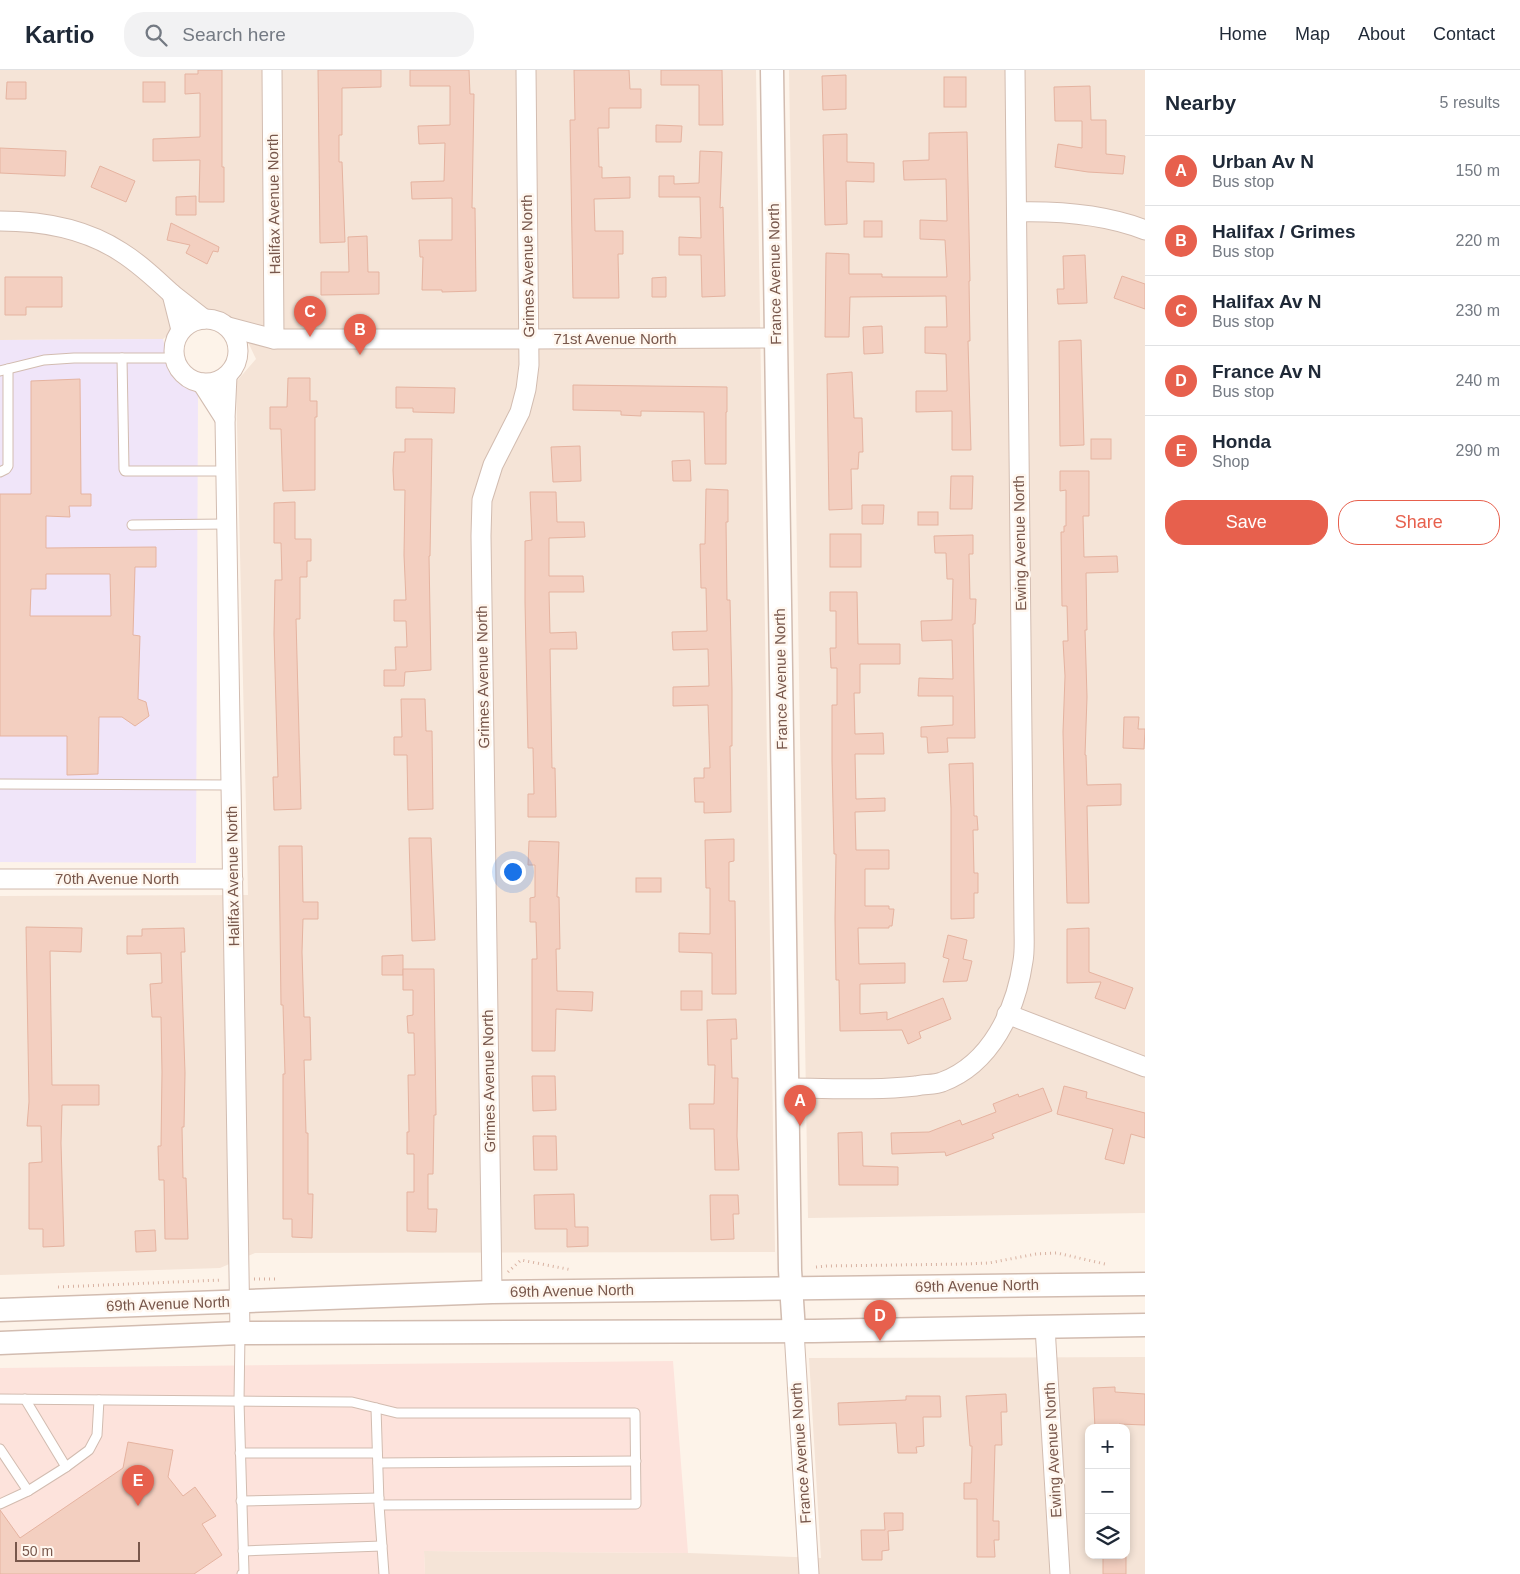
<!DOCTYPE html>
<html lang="en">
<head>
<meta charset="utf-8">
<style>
  body { margin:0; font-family:Arial,sans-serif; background:#f2f2f3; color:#1f2937 }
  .controls { position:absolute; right:15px; bottom:15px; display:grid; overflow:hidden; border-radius:10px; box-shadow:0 2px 8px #0003 }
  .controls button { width:45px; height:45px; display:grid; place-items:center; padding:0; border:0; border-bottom:1px solid #e0e1e3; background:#fff; color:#1f2937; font:25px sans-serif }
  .scale { position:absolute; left:15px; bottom:12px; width:125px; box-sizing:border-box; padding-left:5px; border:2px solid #78574b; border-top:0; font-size:14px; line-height:18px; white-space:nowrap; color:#78574b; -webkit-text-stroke:4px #fff7ef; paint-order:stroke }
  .you { position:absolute; left:512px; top:801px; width:18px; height:18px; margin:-12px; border:4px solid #fff; border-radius:50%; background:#1a73e8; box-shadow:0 0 0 8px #1a73e833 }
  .badge { display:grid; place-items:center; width:32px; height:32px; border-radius:50%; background:#e7604d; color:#fff; font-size:16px; font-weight:700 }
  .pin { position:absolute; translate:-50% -41px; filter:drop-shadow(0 1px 2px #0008) }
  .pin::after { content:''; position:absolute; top:26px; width:18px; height:15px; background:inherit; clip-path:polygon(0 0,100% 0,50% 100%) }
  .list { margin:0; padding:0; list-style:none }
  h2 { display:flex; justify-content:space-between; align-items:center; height:65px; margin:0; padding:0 20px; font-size:21px }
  h2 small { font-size:16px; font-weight:400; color:#747a83 }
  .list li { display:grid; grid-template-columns:32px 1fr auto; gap:15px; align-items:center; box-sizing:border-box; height:70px; padding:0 20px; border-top:1px solid #e0e1e3 }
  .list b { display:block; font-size:19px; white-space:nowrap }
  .list p { margin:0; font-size:16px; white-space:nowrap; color:#747a83 }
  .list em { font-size:16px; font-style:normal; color:#747a83 }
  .actions { display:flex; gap:10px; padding:15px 20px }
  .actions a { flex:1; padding:11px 0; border:1px solid #e7604d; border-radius:20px; text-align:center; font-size:18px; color:#e7604d }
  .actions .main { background:#e7604d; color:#fff }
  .icon { flex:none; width:28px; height:28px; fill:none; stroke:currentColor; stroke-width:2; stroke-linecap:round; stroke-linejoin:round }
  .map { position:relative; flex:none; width:1145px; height:1504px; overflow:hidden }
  header { display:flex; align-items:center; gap:30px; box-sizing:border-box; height:70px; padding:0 25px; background:#fff; border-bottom:1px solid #e0e1e3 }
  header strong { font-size:24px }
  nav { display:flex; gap:28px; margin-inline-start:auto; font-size:18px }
  .search { width:350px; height:45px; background:#f2f2f3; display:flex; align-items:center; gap:12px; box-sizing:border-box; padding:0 18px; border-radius:20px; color:#747a83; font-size:19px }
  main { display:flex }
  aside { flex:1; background:#fff }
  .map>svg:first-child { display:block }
</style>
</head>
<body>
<header>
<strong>Kartio</strong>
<div class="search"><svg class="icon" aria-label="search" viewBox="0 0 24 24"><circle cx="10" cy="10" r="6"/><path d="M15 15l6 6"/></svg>Search here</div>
<nav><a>Home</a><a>Map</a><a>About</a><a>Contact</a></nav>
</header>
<main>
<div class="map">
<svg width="1145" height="1504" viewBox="0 0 1145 1504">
  <rect width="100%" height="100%" fill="#fdf3e9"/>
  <g fill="#f5e4d7" fill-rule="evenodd">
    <polygon points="0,0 756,0 775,1182 255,1183 220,1198 0,1205 0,826 248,825 236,312 256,289 238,251 201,239 163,269 0,270"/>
    <polygon points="789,0 1145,0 1145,1143 808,1148"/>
    <path d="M1145,1287V1504H425L424,1481L688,1483L821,1488L809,1288ZM1089,1358H1126V1485H1089Z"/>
  </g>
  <polygon fill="#fde3dc" points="673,1291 688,1483 424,1481 425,1504 0,1504 0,1298"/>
  <polygon fill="#f0e5f9" points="163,269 171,304 198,324 196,793 0,792 0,270"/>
  <g fill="#f3cfc0" stroke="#e5b3a0" fill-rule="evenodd">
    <polygon points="198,0 222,0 222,97 224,97 224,132 199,132 200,90 153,91 153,69 200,67 200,23 185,24 185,4 198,4"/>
    <polygon points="318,0 381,0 381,17 342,18 342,65 339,65 339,92 342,92 345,172 320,173"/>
    <polygon points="410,0 469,0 470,24 474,24 472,138 475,138 476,221 442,222 442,220 422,220 423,187 420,187 419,170 452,170 452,128 412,129 411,112 444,111 445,73 419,74 418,56 450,55 450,16 410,16"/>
    <polygon points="574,0 629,0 630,19 641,19 641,38 609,38 609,58 598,58 599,97 602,97 602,108 630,107 630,128 594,129 595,161 623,161 623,184 618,184 619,228 573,228 570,50 575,50"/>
    <polygon points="661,0 722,0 723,55 699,55 699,15 661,15"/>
    <polygon points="846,5 846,39 823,40 822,6"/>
    <rect x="944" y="7" width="22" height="30"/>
    <polygon points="7,12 26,12 26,29 6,29"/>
    <rect x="143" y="12" width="22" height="20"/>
    <polygon points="1090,16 1091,50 1106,50 1106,84 1125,86 1123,104 1088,102 1055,97 1058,74 1082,78 1082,51 1055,51 1054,17"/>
    <polygon points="656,55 682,56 681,72 656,72"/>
    <polygon points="967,62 970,211 969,211 970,271 968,271 971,380 952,380 952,341 916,342 916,321 947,321 946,284 925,283 925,257 947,257 946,226 850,227 849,267 825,267 826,183 849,184 849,204 882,204 882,207 947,207 945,170 920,169 920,150 947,151 946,109 904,110 903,91 929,90 929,63"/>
    <polygon points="847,64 847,92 874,93 874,112 846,111 847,154 825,155 823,65"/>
    <polygon points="0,78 66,81 65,106 0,103"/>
    <polygon points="700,81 722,82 720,138 723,137 725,226 702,227 701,185 679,185 679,167 701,168 700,127 659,127 659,106 674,106 674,114 699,113"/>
    <polygon points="100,96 135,111 126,132 91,117"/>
    <polygon points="196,126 196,145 176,145 176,127"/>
    <rect x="864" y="151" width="18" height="16"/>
    <polygon points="171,153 219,177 218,182 213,181 207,194 186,183 190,175 167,170"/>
    <polygon points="367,166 368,202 379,202 379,224 321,225 321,202 349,202 348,167"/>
    <polygon points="1085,185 1087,233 1058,234 1057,219 1064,219 1063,186"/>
    <polygon points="1122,206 1145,214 1145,239 1114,228"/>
    <polygon points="5,207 62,207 62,237 26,237 26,245 5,245"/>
    <polygon points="666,207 666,227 652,227 652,208"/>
    <polygon points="882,256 883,283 864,284 863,257"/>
    <polygon points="1081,270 1084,375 1060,376 1059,271"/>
    <polygon points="852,302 854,348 862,348 863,382 859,382 858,399 851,399 852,439 829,440 827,304"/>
    <polygon points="288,308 310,308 310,331 317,331 317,347 315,347 315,420 283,421 281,359 270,359 270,337 287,337"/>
    <path d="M80,309L81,424H91V436H69L70,447L46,446V478L156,477V497H135L133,565L140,566L138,629L146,632L149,646L135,656L122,647H99L98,704L67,705V666H0V424H31V311ZM46,504H110L111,546H30L31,519H46Z"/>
    <polygon points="573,315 727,317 727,342 726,342 726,394 705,394 704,342 641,341 641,346 621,345 621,341 573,340"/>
    <polygon points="396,317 455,318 454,343 413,342 413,338 396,338"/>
    <polygon points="405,369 432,369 430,486 429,486 431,600 405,602 404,616 384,616 384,600 396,600 395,577 407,577 406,551 394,551 394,530 406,530 404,485 405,420 394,420 393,400 394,382 405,382"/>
    <rect x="1091" y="369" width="20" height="20"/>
    <polygon points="580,376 581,411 553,412 551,377"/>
    <polygon points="690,390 691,411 673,411 672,391"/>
    <polygon points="1060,401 1089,401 1089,446 1083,446 1084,487 1117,486 1118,502 1086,503 1087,560 1085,560 1087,627 1085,685 1086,685 1087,715 1121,714 1121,735 1087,736 1089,833 1067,833 1063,662 1065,606 1063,571 1068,571 1067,536 1062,536 1061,462 1064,462 1064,456 1066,456 1066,420 1060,421"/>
    <polygon points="951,406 973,406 972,439 950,439"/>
    <polygon points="706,419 728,420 728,452 726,452 727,530 730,530 732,620 732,676 730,676 731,742 704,743 704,732 695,732 694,708 704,708 704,698 710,698 708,635 673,636 673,617 709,616 708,579 673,580 672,562 707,561 706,518 701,518 700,474 705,474"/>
    <polygon points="530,422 556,422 557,452 584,452 585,467 549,468 549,506 583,506 584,522 549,522 550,563 576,562 577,579 550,579 552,698 555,698 556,747 528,747 528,724 534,724 533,678 528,678 525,532 525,471 532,470"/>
    <polygon points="295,432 295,469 311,469 311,491 307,491 307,507 300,507 300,549 296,549 301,739 274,740 273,707 278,707 274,564 275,510 282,510 281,473 274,473 274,433"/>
    <polygon points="862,435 884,435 883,454 862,454"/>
    <rect x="918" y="442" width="20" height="13"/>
    <rect x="830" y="464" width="31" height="33"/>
    <polygon points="973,465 973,484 969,484 970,529 976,529 975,554 973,554 975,668 947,668 948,682 928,683 927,667 921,667 921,657 953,655 953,626 918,626 919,608 953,609 952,570 922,571 921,551 952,550 953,509 947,509 946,483 935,483 934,466"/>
    <polygon points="830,522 857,522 858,574 900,574 900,594 860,594 860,623 854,623 855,664 883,663 884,684 855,684 856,729 885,728 885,741 855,742 856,780 889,780 889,799 865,799 865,836 889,836 889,839 894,839 892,856 889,856 889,858 858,858 859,894 905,893 905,913 860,914 860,944 887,942 887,950 943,928 951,949 919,962 921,968 908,974 902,960 840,961 839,910 836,910 835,848 836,784 834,784 832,691 832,635 837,635 837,598 831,598 830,578 836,578 836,541 830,541"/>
    <polygon points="401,629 425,629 426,661 432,661 433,739 408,740 407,685 394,685 394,667 402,667"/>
    <polygon points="1124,647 1139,647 1138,659 1145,659 1144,679 1123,678"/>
    <polygon points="973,693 974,746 977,746 978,760 973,760 974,803 978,803 978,823 974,823 974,848 951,849 951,738 949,694"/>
    <polygon points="409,768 431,768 435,870 412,871"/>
    <polygon points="734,769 734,791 729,792 729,831 735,831 736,924 712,924 712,883 679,882 679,863 710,864 710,818 706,818 705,770"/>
    <polygon points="529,771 559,772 557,827 559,827 560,879 556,879 557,921 593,922 592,941 556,939 555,981 532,981 532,889 537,889 536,852 530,852 530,828 535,827 535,795 528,795"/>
    <polygon points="279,776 302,776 303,832 318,832 318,849 303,849 302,882 304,947 310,947 311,990 304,990 306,1063 308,1063 308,1124 313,1124 312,1168 292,1167 292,1149 283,1149 283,1004 285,1004 283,935 281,935"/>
    <rect x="636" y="808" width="25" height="14"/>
    <polygon points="26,857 82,858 81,882 50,881 52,1015 99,1015 99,1035 62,1035 61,1073 64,1176 43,1177 43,1159 29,1159 29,1093 42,1092 41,1056 27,1056 29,1032"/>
    <polygon points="184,858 185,882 181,882 185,1003 184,1057 182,1057 183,1108 186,1108 188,1169 165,1169 164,1110 159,1110 158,1076 161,1076 162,1002 161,947 152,947 150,914 162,913 161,883 127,884 127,866 142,866 142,859"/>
    <polygon points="1089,858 1089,902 1133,918 1125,939 1095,928 1101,912 1067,913 1067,859"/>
    <polygon points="948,865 967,870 963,889 972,891 967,911 943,912 949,889 943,887"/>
    <polygon points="403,885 403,905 382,905 382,886"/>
    <polygon points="403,899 434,899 436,1045 434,1045 433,1104 428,1104 428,1139 437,1139 436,1162 407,1161 407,1122 414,1122 414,1084 407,1084 407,1062 409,1062 408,1005 415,1005 414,963 408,963 407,946 413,945 413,920 403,920"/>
    <rect x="681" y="921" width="21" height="19"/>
    <polygon points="736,949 737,969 731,969 732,1008 738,1008 737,1066 739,1100 715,1100 714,1059 690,1059 689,1034 714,1034 715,995 708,995 707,950"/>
    <polygon points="532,1006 555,1006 556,1040 533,1041"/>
    <polygon points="1064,1016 1087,1022 1086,1028 1145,1043 1145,1068 1131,1064 1124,1094 1105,1089 1113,1059 1057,1044"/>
    <polygon points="1043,1018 1052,1041 992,1064 994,1068 946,1086 945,1082 892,1084 891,1063 929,1062 960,1050 962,1055 996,1042 993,1034 1018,1024 1019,1027"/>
    <polygon points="862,1062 863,1096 898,1097 898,1115 839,1115 838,1063"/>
    <polygon points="533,1066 556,1066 557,1100 534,1100"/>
    <polygon points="574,1124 575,1157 588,1157 588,1176 567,1177 567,1159 535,1159 534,1125"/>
    <polygon points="710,1125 738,1125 739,1144 733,1144 734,1169 711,1170"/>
    <polygon points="155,1160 156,1181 136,1182 135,1161"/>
    <polygon points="1115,1317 1115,1322 1145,1324 1145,1355 1119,1354 1119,1358 1095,1358 1093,1318"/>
    <polygon points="1006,1324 1007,1342 1001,1342 1002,1375 995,1375 993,1451 999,1451 999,1470 994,1470 995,1487 977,1487 977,1429 964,1429 964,1413 971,1413 972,1376 970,1376 966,1326"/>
    <polygon points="906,1326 940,1326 941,1347 923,1347 924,1376 916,1377 917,1383 898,1383 896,1353 839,1355 838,1333 906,1330"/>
    <polygon points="128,1372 173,1380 168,1407 183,1426 195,1417 216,1446 202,1454 222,1485 194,1504 0,1504 0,1440 20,1468 123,1398"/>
    <polygon points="884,1443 903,1443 903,1460 888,1461 889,1480 882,1481 882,1490 862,1490 861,1460 885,1460"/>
    <rect x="1103" y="1485" width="23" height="19"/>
  </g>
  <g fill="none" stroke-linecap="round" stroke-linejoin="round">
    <defs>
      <g id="service">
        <polyline points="122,288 124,399 125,401 226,401"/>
        <polyline points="0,301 44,290 74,288 174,288"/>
        <polyline points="0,402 6,399 8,396 8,299"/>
        <polyline points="132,455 226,454"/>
        <polyline points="0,714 231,715"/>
        <polyline points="240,1264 239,1331 244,1503 242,1504"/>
        <polyline points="0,1329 352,1332 397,1343 635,1343 636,1434 379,1435 384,1504"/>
        <polyline points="25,1329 66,1397"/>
        <polyline points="376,1338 379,1433"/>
        <polyline points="0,1379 28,1421"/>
        <polyline points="240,1383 377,1383"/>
        <polyline points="378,1393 636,1391"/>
        <polyline points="241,1431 379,1428"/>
        <polyline points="0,1434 28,1421 66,1397 89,1380 97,1365 99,1330"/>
        <polyline points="243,1481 382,1476"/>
      </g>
      <g id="minor">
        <polyline points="272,0 274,269"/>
        <path d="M1017,142C1060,141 1104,144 1145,160"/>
        <path d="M0,151C42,151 86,159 121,182C140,194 156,209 172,224"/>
        <circle cx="206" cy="281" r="32"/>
        <polyline points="228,257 274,269 528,269 776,268"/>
        <polyline points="181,260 172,224 204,249"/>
        <polyline points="202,313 225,349 227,306"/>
        <polyline points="225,349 240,1263"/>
        <polyline points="0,809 233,809"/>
        <polyline points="1007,944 1145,997"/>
        <path d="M787,1018C830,1018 874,1021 916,1016C925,1014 935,1015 942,1012C991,994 1016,940 1023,891C1025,880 1024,868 1024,857L1015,0"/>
        <polyline points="492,1222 481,466 482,430 493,395 520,342 526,319 529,295 526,0"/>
        <polyline points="1045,1257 1060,1504"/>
        <polyline points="794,1261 809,1504"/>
      </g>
      <g id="tertiary">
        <polyline points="772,0 790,1200 794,1261"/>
        <polyline points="0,1240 492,1222 1145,1214"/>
        <polyline points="0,1273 240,1263 814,1261 1145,1255"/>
      </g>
    </defs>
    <use href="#service" stroke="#d2bcb0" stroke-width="11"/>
    <use href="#minor" stroke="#d2bcb0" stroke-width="21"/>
    <use href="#tertiary" stroke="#d2bcb0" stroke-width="25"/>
    <g stroke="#d8b2a2" stroke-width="3" stroke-dasharray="1 4" stroke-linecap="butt">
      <polyline points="816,1197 827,1196 967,1194 989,1193 1036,1184 1057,1183 1105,1194"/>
      <polyline points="508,1202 521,1190 572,1200"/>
      <polyline points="254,1209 276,1209"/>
      <polyline points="58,1217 222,1210"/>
    </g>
    <use href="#service" stroke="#fff" stroke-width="9"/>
    <use href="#minor" stroke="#fff" stroke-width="19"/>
    <use href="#tertiary" stroke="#fff" stroke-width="22"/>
  </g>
  <g text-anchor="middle" stroke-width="5" stroke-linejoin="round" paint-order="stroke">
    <g font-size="15" fill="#78574b" stroke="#fff7ef">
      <text transform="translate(274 134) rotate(-91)" y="5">Halifax Avenue North</text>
      <text transform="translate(528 196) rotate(-91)" y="5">Grimes Avenue North</text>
      <text transform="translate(775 204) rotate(-91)" y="5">France Avenue North</text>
      <text x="615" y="274">71st Avenue North</text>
      <text transform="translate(1020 473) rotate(-91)" y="5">Ewing Avenue North</text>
      <text transform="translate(483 607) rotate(-91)" y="5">Grimes Avenue North</text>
      <text transform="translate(781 609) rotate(-91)" y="5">France Avenue North</text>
      <text transform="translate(233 806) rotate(-91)" y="5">Halifax Avenue North</text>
      <text x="117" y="814">70th Avenue North</text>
      <text transform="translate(489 1011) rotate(-91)" y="5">Grimes Avenue North</text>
      <text transform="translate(977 1216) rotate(-1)" y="5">69th Avenue North</text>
      <text transform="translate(572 1221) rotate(-1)" y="5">69th Avenue North</text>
      <text transform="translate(168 1234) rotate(-2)" y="5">69th Avenue North</text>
      <text transform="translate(1053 1380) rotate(-93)" y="5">Ewing Avenue North</text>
      <text transform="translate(801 1383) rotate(-94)" y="5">France Avenue North</text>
    </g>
  </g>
</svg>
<div class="controls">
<button>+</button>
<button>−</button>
<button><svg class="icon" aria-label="layers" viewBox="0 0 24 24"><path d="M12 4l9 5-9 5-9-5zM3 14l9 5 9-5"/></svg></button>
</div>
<div class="scale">50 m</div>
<div class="you"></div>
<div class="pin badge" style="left:800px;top:1056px">A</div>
<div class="pin badge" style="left:360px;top:285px">B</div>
<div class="pin badge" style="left:310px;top:267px">C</div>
<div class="pin badge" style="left:880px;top:1271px">D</div>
<div class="pin badge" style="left:138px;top:1436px">E</div>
</div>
<aside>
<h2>Nearby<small>5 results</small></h2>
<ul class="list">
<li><span class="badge">A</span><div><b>Urban Av N</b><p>Bus stop</p></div><em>150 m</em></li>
<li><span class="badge">B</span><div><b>Halifax / Grimes</b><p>Bus stop</p></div><em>220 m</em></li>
<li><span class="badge">C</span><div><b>Halifax Av N</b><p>Bus stop</p></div><em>230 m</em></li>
<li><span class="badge">D</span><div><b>France Av N</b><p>Bus stop</p></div><em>240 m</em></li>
<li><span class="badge">E</span><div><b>Honda</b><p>Shop</p></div><em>290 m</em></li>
</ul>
<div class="actions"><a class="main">Save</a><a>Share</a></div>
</aside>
</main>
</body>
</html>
